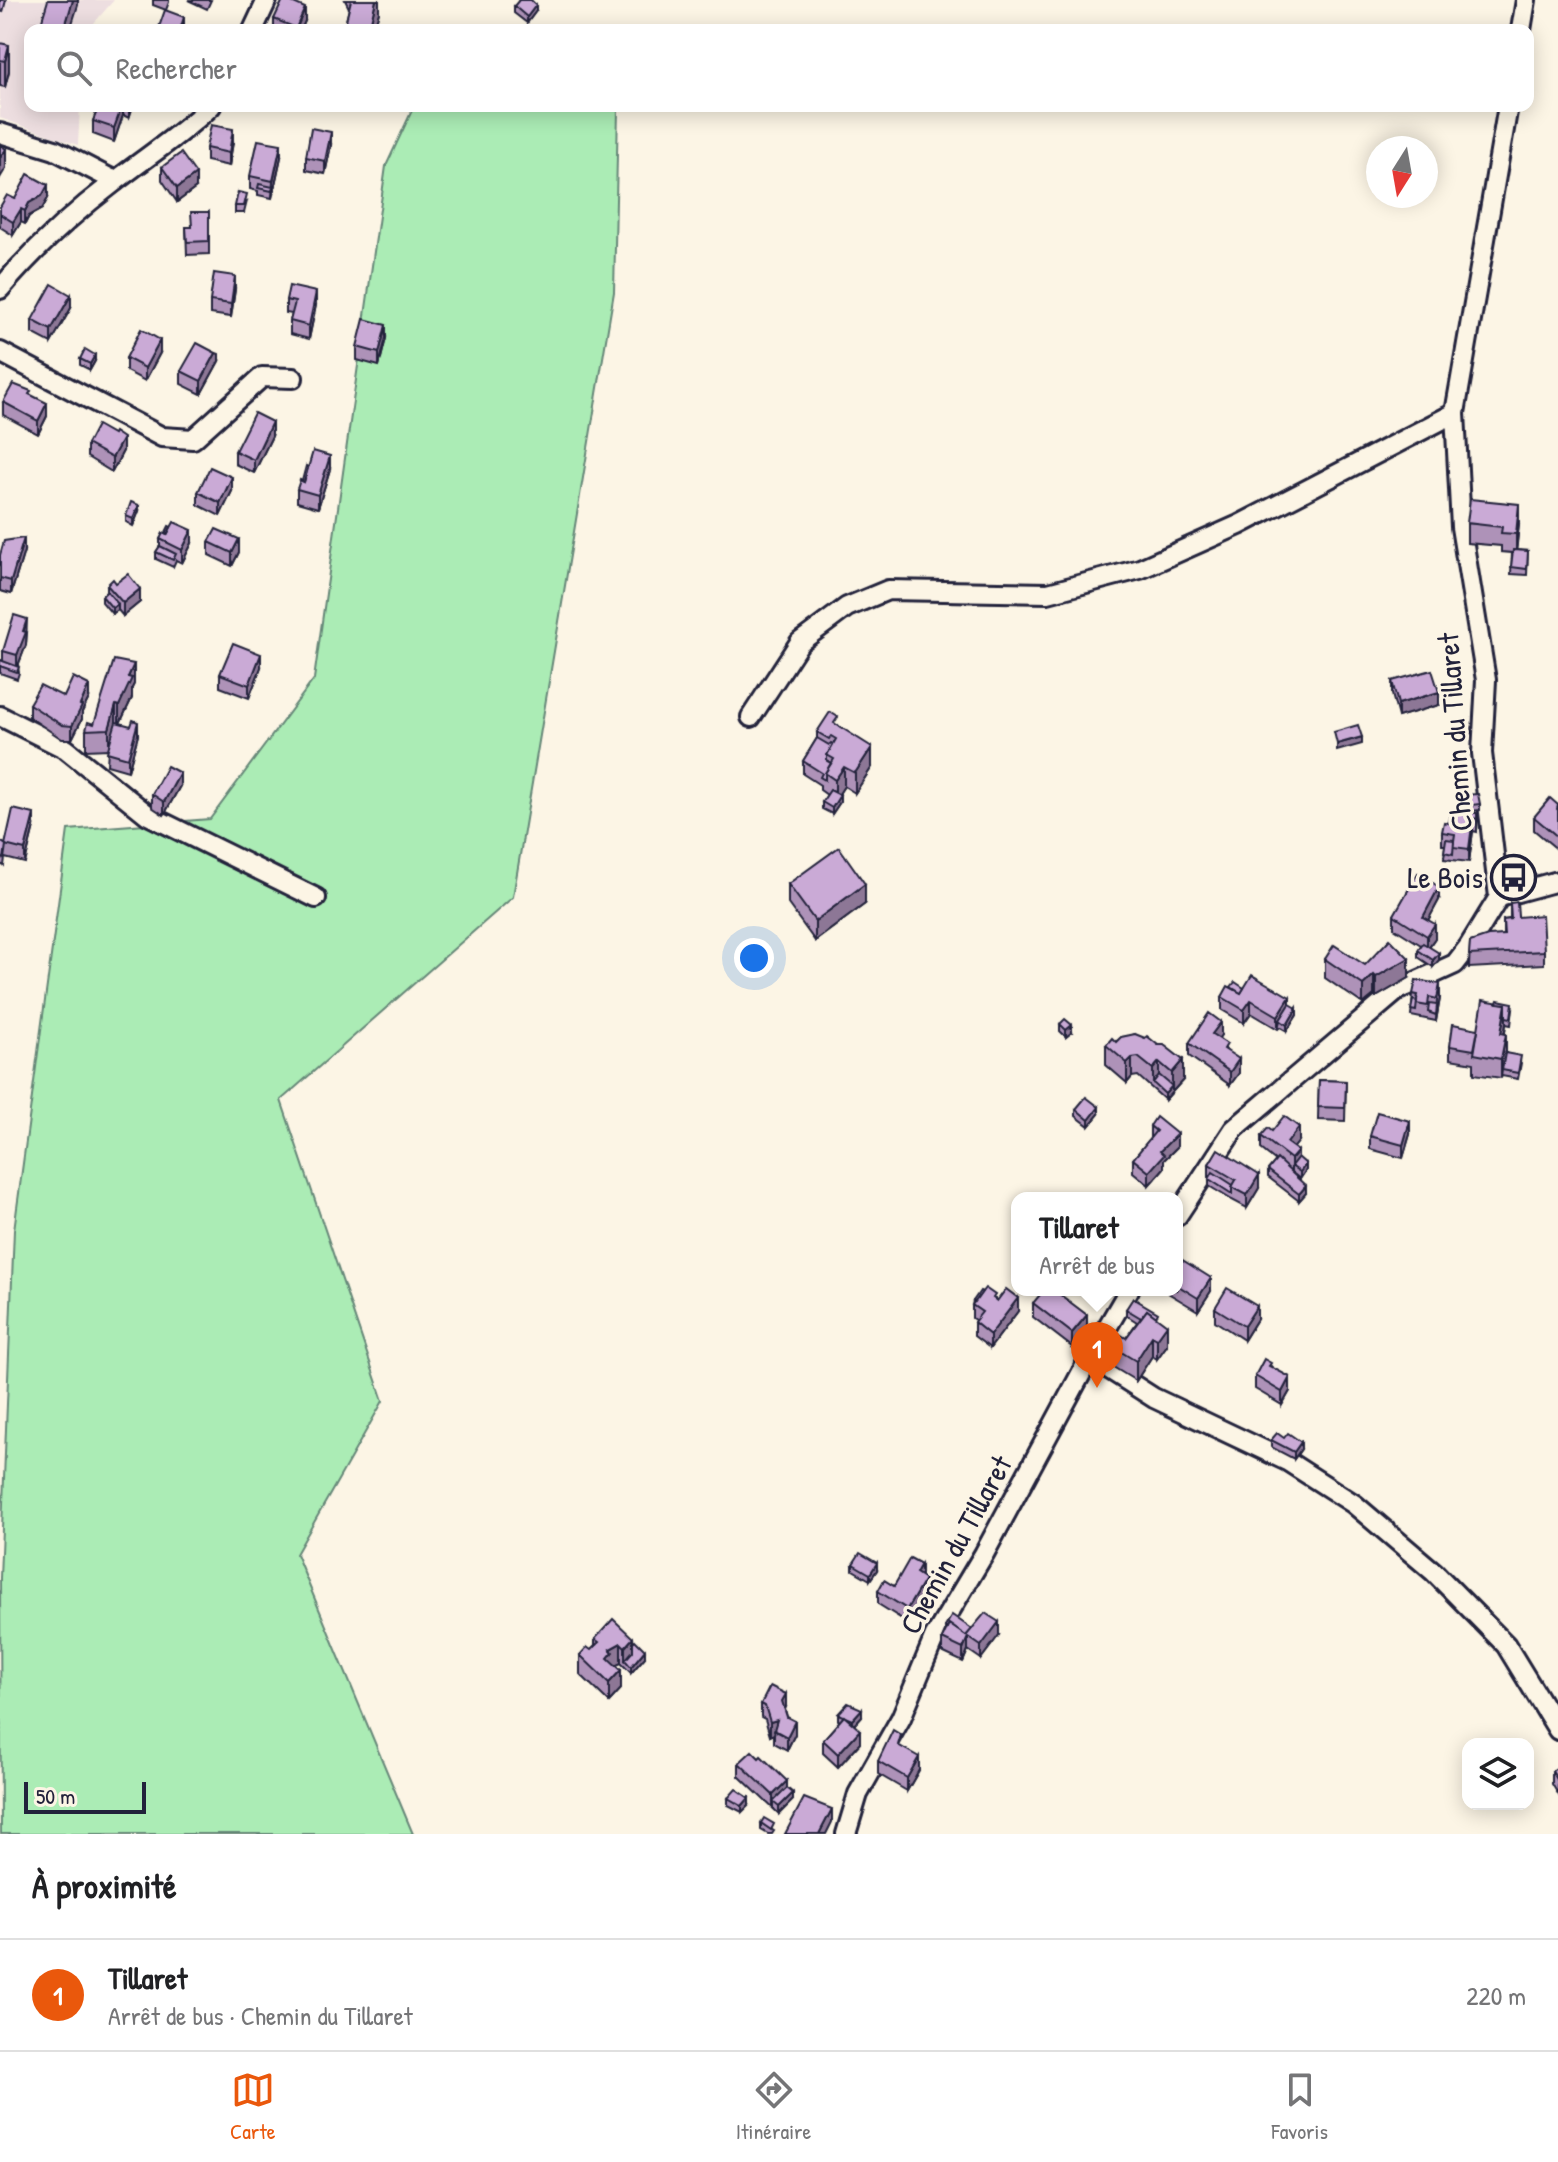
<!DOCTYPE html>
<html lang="fr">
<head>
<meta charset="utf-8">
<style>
  body { margin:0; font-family:"Patrick Hand",sans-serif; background:#f6f6f6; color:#202124 }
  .controls { position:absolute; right:24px; bottom:24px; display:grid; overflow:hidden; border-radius:16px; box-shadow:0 4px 20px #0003 }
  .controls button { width:72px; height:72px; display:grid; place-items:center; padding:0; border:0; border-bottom:2px solid #e0e0e0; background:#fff; color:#202124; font:40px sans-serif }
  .compass { position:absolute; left:1366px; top:136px; width:72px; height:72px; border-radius:50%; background:#fff; box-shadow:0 4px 20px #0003; rotate:191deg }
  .scale { position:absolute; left:24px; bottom:20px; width:122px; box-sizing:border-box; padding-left:8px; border:4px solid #22223b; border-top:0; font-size:22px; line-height:28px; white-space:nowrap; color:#22223b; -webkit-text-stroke:6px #fcf5e5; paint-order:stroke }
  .you { position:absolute; left:754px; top:958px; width:28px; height:28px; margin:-20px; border:6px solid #fff; border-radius:50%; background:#1a73e8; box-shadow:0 0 0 12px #1a73e833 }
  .badge { display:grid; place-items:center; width:52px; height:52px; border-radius:50%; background:#ea580c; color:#fff; font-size:26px; font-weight:700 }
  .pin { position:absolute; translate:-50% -66px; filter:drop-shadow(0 2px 4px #0008) }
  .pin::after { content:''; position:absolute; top:42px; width:28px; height:24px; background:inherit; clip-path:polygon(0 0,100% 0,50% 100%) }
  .popup { position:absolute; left:1011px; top:1192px; width:172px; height:104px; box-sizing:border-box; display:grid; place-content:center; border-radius:16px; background:#fff; filter:drop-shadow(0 2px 6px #0005); font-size:26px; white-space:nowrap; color:#757577 }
  .popup b { font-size:30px; color:#202124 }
  .popup::after { content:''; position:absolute; left:50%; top:100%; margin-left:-16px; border:16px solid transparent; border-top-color:#fff }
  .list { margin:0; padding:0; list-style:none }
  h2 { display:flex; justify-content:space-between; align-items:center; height:104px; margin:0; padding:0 32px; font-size:34px }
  h2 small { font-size:26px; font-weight:400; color:#757577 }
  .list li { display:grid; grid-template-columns:52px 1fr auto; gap:24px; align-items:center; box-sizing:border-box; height:112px; padding:0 32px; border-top:2px solid #e0e0e0 }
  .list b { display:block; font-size:30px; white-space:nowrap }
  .list p { margin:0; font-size:26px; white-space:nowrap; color:#757577 }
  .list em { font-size:26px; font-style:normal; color:#757577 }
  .icon { flex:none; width:44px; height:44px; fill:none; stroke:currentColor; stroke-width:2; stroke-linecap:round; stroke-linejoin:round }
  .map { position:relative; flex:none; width:1558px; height:1834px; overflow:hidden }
  .search { position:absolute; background:#fff; box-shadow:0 4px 20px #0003; left:24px; right:24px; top:24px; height:88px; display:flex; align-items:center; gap:20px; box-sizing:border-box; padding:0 28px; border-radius:16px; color:#757577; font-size:30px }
  .sheet { height:216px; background:#fff }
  nav { display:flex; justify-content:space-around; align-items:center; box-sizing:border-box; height:112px; border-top:2px solid #e0e0e0; background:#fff; font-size:22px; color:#757577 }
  nav a { display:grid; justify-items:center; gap:4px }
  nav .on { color:#ea580c }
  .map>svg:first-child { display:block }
</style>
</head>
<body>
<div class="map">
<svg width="1558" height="1834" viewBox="0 0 1558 1834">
  <rect width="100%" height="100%" fill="#fcf5e5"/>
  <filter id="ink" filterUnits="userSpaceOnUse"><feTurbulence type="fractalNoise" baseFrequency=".0125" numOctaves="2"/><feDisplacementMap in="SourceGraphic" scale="16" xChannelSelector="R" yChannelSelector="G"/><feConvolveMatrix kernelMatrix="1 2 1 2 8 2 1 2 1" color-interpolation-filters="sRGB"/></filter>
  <g filter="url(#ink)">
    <polygon fill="#eddee0" points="0,0 114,0 94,23 92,30 30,30 30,106 80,106 78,145 0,118"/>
    <polygon fill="#abecb5" stroke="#668778" stroke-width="2" points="414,106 599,106 618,109 614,292 513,897 281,1100 383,1401 296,1554 413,1834 1,1834 0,1578 14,1230 68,830 210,819 314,679 386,166"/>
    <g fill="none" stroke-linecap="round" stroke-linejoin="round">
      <defs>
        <g id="minor">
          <polyline points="253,30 267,0"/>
          <polyline points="1521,30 1526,0"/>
          <polyline points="0,133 55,150 115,181"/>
          <path d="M0,289C34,249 71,215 113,183C146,157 181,135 211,106"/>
          <polyline points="0,352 162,437 193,439 262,377 293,378"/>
          <polyline points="0,716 66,749 148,815 316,898"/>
          <polyline points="751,717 800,642 847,607 888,590 1048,593 1140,569 1239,525 1455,413"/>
          <polyline points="1499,897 1558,881"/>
          <polyline points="1177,1216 1234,1129 1398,990 1455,964 1469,946 1499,897 1482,753 1486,680 1461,527 1455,413 1508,106"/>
          <polyline points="1090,1357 1154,1398 1287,1461 1354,1504 1434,1572 1506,1645 1558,1730"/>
          <polyline points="846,1834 858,1794 901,1718 935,1636 984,1554 1090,1357 1129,1290"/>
        </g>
      </defs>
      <use href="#minor" stroke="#22223b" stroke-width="24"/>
      <use href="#minor" stroke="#fcf5e5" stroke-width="18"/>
    </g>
    <g fill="#ae92b8" stroke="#22223b" stroke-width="2">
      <polygon points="153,0 169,0 169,2 166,10 153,5"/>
      <polygon points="188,0 211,0 207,9"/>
      <polygon points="345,0 379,0 379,11 374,30 344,30 349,8"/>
      <polygon points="514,6 536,11 527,23 514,13"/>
      <polygon points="274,19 305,21 301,30 274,30"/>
      <polygon points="0,43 9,71 5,87 0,86"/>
      <polygon points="30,61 30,93 27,92 27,72"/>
      <polygon points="99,106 133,106 129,118 123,115 114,142 93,134 93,121"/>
      <polygon points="233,142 229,166 206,161 206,148"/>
      <polygon points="331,145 325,174 306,170 306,157"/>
      <polygon points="281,157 272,198 258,195 258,191 250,189 250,176"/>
      <polygon points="162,167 196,188 177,202 162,180"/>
      <polygon points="48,198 42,209 29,216 25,224 21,222 13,235 0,227 0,207 15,199"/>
      <polygon points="247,201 244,213 235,213 235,206"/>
      <polygon points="209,212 209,254 187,255 186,227 191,227"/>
      <polygon points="235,289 231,317 210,314 210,301"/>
      <polygon points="286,300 316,305 309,339 290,334 290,321 292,314 286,313"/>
      <polygon points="71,308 51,343 32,333 32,320"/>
      <polygon points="386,338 379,366 357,360 357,347"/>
      <polygon points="160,353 145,381 126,371 126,358"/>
      <polygon points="80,359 95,361 90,370 80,365"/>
      <polygon points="219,361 201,394 181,384 181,371"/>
      <polygon points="31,395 47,416 38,434 3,415 3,402"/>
      <polygon points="272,436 254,473 235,464 235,451"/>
      <polygon points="87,444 123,451 112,472 87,457"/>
      <polygon points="330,469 318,508 297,502 297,489 302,481"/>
      <polygon points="232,491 220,516 198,505 198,492"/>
      <polygon points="139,511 133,526 126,522 126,516"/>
      <polygon points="1467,523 1519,524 1516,550 1528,551 1527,575 1511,574 1512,553 1501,552 1501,546 1467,543"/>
      <polygon points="160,539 192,543 182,563 176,560 173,567 156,559 156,552 160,546"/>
      <polygon points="209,542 239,552 232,566 209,555"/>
      <polygon points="24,551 11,594 0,591 0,555"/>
      <polygon points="116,583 140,602 123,616 118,610 112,614 102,602 102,596 107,591 107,585"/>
      <polygon points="27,633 26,645 18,666 19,673 17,679 0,673 0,660 3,661 3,651"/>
      <polygon points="261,667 249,698 220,687 220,674"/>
      <polygon points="1392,681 1439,705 1398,717 1392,694"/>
      <polygon points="134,684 132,688 132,698 120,723 138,735 128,771 107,765 108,749 86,750 86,730 94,724"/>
      <polygon points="64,697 89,698 82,712 82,719 72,739 62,739 29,717 29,704"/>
      <polygon points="838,725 872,767 855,793 844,786 838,795 840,802 832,814 822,809 822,802 827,795 820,790 820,785 803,774 803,761 817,738 817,732"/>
      <polygon points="180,786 164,815 152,807 152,794"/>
      <polygon points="1463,795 1480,804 1480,810 1464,812"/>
      <polygon points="1558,805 1558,850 1534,830 1534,817"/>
      <polygon points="1477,813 1477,832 1473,831 1469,862 1444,859 1445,845 1442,845 1442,832 1449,823"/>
      <polygon points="34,827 25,863 5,858 4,866 0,864 0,841 5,844"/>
      <polygon points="788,884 865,904 815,941 788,904"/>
      <polygon points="1439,900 1428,920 1435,938 1429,947 1439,960 1433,967 1418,957 1418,950 1421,945 1394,928 1394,915"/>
      <polygon points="1510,903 1518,917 1544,951 1544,964 1469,968 1470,942 1503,935 1503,920 1510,919"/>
      <polygon points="1325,959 1365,965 1409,978 1376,997 1374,995 1363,1004 1325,978"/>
      <polygon points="1231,987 1244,988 1290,1004 1297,1015 1287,1031 1280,1027 1278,1029 1251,1013 1244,1023 1222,1010 1222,997"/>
      <polygon points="1413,994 1440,998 1436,1021 1411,1016"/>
      <polygon points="1513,1009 1511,1025 1506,1024 1505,1033 1506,1053 1521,1063 1518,1079 1502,1076 1501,1078 1474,1074 1474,1063 1450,1059 1450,1046"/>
      <polygon points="1060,1024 1072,1032 1066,1037 1060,1031"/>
      <polygon points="1135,1034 1183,1080 1165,1100 1138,1076 1132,1077 1127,1083 1106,1065 1106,1045"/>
      <polygon points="1221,1035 1219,1038 1239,1073 1230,1085 1189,1056 1189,1043"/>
      <polygon points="1319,1080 1346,1081 1345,1121 1318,1120"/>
      <polygon points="1076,1109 1099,1114 1089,1126 1076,1116"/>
      <polygon points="1150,1126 1177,1147 1164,1160 1164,1168 1149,1185 1133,1172 1133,1159 1150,1139"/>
      <polygon points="1272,1131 1299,1141 1294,1147 1298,1157 1306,1170 1300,1179 1291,1172 1306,1193 1299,1201 1268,1177 1268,1170 1276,1161 1261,1149 1261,1136"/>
      <polygon points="1410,1134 1403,1158 1370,1149 1370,1136"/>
      <polygon points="1209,1164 1259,1188 1247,1208 1232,1200 1209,1186"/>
      <polygon points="1177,1265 1211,1291 1198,1311 1168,1293 1168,1290 1177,1290"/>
      <polygon points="995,1299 1018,1311 990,1348 974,1336 974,1322 976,1321 972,1318 972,1305 973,1301"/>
      <polygon points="1033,1303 1087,1328 1072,1347 1033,1317"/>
      <polygon points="1215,1308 1257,1319 1244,1340 1215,1321"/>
      <polygon points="1126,1309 1158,1319 1167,1345 1157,1359 1152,1356 1136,1381 1100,1359 1100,1339 1126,1338 1137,1322 1126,1315"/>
      <polygon points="1271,1366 1290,1391 1282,1405 1255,1389 1255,1376"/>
      <polygon points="1284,1438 1301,1449 1294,1459 1271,1447 1271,1440"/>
      <polygon points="853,1564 877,1570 870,1580 853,1570"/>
      <polygon points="921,1576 925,1592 907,1622 878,1604 878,1591"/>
      <polygon points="945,1627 972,1629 999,1635 981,1659 968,1650 963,1662 942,1652 942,1639 945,1632"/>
      <polygon points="595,1639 633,1642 645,1657 631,1673 621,1663 616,1665 621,1689 609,1702 580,1674 580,1655 591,1650 595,1647"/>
      <polygon points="761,1704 786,1707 785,1709 787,1717 795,1734 787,1750 774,1743 774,1734 770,1736 765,1719 761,1717"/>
      <polygon points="838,1714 862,1716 854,1725 860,1743 838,1767 823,1753 823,1740 840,1721 838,1720"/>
      <polygon points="901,1747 919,1770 907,1791 878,1774 878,1761"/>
      <polygon points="739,1763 787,1788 793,1800 779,1814 739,1776"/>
      <polygon points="1558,1767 1558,1794 1552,1784 1552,1771"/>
      <polygon points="728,1798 749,1805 742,1812 728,1805"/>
      <polygon points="761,1823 774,1831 772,1834 768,1834 761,1830"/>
    </g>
    <g fill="#8d7796" stroke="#22223b" stroke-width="2">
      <polygon points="73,0 78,0 78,5 70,30 64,30"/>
      <polygon points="376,0 379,0 379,11 374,30 369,30"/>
      <polygon points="536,5 536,11 527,23 527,17"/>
      <polygon points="305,8 305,21 301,30 296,30"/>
      <polygon points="184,17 184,30 180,30"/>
      <polygon points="9,45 9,71 5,87 5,61"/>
      <polygon points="122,106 123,106 123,115 114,142 114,128"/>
      <polygon points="129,106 133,106 129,118"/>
      <polygon points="233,129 233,142 229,166 229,153"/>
      <polygon points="331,132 331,145 325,174 325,161"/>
      <polygon points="281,144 281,157 272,198 273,181"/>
      <polygon points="6,149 6,168 0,178 0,158"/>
      <polygon points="196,174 196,188 177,202 177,188"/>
      <polygon points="48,185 48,198 42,209 29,216 25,224 25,211 29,203"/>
      <polygon points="21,209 21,222 13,235 13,222"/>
      <polygon points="235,276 235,289 231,317 231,304"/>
      <polygon points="316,292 316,305 309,339 309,326"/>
      <polygon points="71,295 71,308 51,343 51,330"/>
      <polygon points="386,325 386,338 379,366 379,353"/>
      <polygon points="160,340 160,353 145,381 145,368"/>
      <polygon points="216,353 219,354 219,361 201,394 201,381"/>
      <polygon points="95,355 95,361 90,370 90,364"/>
      <polygon points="47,403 47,416 38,434 38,421"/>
      <polygon points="272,422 272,436 254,473 254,460"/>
      <polygon points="123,438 123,451 112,472 112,458"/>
      <polygon points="330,456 330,469 318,508 318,495"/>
      <polygon points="232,477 232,491 220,516 220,503"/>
      <polygon points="1519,504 1519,524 1516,554 1516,534"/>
      <polygon points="139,505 139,511 133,526 133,519"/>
      <polygon points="192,530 192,543 182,563 182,550"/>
      <polygon points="24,538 24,551 11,594 11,581"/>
      <polygon points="239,539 239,552 232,566 232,553"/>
      <polygon points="140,589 140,602 123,616 123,603"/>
      <polygon points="118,604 118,610 112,614 112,608"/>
      <polygon points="27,619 26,645 17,668 17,655"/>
      <polygon points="261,654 261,667 249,698 249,685"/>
      <polygon points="134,664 134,684 132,688 132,698 119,725 119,706 128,677"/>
      <polygon points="89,685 89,698 82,712 82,719 72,739 72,726 80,705"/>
      <polygon points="1439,692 1439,705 1398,717 1398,704"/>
      <polygon points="116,705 116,724 109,749 109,729"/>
      <polygon points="138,722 138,735 128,771 128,758"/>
      <polygon points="1362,737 1362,744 1337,751 1337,744"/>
      <polygon points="872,747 872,767 855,793 855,773"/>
      <polygon points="844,767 844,786 835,800 835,780"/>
      <polygon points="180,773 180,786 164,815 164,802"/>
      <polygon points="840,795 840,802 832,814 832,808"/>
      <polygon points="34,814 34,827 25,863 25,850"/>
      <polygon points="1473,818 1473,831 1469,862 1469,849"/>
      <polygon points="865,884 865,904 815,941 815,921"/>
      <polygon points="1439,887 1439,900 1423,930 1423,917"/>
      <polygon points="1435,924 1435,938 1427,949 1427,936"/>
      <polygon points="1439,953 1439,960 1433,967 1433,960"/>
      <polygon points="1409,958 1409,978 1376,997 1376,977"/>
      <polygon points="1374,975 1374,995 1363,1004 1363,985"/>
      <polygon points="1440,984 1440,998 1436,1021 1437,999"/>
      <polygon points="1290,997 1290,1010 1280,1020 1278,1029 1278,1016"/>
      <polygon points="1251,1000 1251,1013 1244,1023 1244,1010"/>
      <polygon points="1506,1004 1506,1024 1501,1053 1501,1033"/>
      <polygon points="1297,1008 1297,1015 1287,1031 1287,1025"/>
      <polygon points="1221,1022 1221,1035 1212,1047 1212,1034"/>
      <polygon points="1072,1025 1072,1032 1066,1037 1066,1030"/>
      <polygon points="1506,1034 1506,1053 1502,1070 1501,1078 1501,1059"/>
      <polygon points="1132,1058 1132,1077 1127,1083 1127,1063"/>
      <polygon points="1239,1059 1239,1073 1230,1085 1230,1072"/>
      <polygon points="1183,1060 1183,1080 1172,1092 1172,1073"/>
      <polygon points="1159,1062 1159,1081 1153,1083 1153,1069"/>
      <polygon points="1172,1086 1172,1092 1165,1100 1165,1094"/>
      <polygon points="1099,1107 1099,1114 1089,1126 1089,1120"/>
      <polygon points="1410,1121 1410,1134 1403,1158 1403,1145"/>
      <polygon points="1299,1127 1299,1141 1287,1156 1287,1143"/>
      <polygon points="1177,1134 1177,1147 1164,1160 1164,1168 1149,1185 1149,1172 1160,1151"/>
      <polygon points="1298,1151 1298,1164 1291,1166 1291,1172 1291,1159"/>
      <polygon points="1306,1164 1306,1170 1300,1179 1300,1172"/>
      <polygon points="1259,1175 1259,1188 1247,1208 1247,1195"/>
      <polygon points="1306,1186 1306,1193 1299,1201 1299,1194"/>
      <polygon points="1211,1278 1211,1291 1198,1311 1198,1298"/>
      <polygon points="1018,1298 1018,1311 990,1348 990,1335"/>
      <polygon points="1257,1306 1257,1319 1244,1340 1244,1326"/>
      <polygon points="1087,1315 1087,1328 1072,1347 1072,1333"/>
      <polygon points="1167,1325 1167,1345 1157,1359 1157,1339"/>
      <polygon points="1152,1336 1152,1356 1136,1381 1136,1361"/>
      <polygon points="1290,1377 1290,1391 1282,1405 1282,1392"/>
      <polygon points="1301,1442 1301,1449 1294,1459 1294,1452"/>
      <polygon points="877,1563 877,1570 870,1580 870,1574"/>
      <polygon points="921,1564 921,1577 916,1573"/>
      <polygon points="925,1579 925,1592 907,1622 907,1609"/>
      <polygon points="999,1622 999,1635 981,1659 981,1646"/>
      <polygon points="968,1637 968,1650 963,1662 963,1649"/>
      <polygon points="633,1638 633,1657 625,1660 625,1647"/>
      <polygon points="621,1643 621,1663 613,1667 608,1658 610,1649"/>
      <polygon points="645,1650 645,1657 631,1673 631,1667"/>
      <polygon points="621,1670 621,1689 609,1702 609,1683"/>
      <polygon points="786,1694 786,1707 782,1714 782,1701"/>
      <polygon points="862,1709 862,1716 852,1727 852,1720"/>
      <polygon points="777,1720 774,1734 770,1736 770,1722"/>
      <polygon points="795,1721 795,1734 787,1750 787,1737"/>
      <polygon points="860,1730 860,1743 838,1767 838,1754"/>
      <polygon points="919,1757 919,1770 907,1791 907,1778"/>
      <polygon points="787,1781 787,1794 773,1802 773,1808 773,1795"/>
      <polygon points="793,1793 793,1800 779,1814 779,1807"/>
      <polygon points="749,1798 749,1805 742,1812 742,1806"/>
      <polygon points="832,1809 832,1822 826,1834 819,1834"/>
    </g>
    <g fill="#caaad6" stroke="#22223b" stroke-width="2">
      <polygon points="0,0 6,0 3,12 0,11"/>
      <polygon points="48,0 73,0 64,30 39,30"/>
      <polygon points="283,0 287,0 305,8 296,28 274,19"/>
      <polygon points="351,0 376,0 369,30 344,29"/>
      <polygon points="519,0 531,0 536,5 527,17 514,6"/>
      <polygon points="165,10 184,17 180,30 158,30"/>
      <polygon points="0,43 9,45 5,61 0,60"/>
      <polygon points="99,106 122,106 114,128 93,121"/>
      <polygon points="211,125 233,129 229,153 206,148"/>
      <polygon points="311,128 331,132 325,161 306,157"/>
      <polygon points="258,140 281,144 273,181 250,176"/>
      <polygon points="0,145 6,149 0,158"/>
      <polygon points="181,153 196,174 177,188 162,167"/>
      <polygon points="28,174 48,185 42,196 29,203 25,211 21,209 13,222 0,214 0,207 7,195 15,199"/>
      <polygon points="259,184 273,187 272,191 258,188"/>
      <polygon points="238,192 247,194 244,206 235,206"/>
      <polygon points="191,212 209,212 209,241 187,242 186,227 192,227"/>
      <polygon points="214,273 235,276 231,304 210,301"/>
      <polygon points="52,284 71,295 51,330 32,320"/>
      <polygon points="289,286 316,292 309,326 290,321 295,302 286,300"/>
      <polygon points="364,319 386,325 379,353 357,347"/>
      <polygon points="141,329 160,340 145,368 126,358"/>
      <polygon points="197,343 216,353 201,381 181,371"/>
      <polygon points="85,349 95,355 90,364 80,359"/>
      <polygon points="13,384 31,391 29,394 47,403 38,421 3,402"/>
      <polygon points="254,413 272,422 254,460 235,451"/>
      <polygon points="97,425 113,434 114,432 123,438 112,458 87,444"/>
      <polygon points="313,451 330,456 318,495 297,489 300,480 304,482"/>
      <polygon points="306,466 308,467 304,482 302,481"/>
      <polygon points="210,467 232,477 220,503 198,492"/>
      <polygon points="1470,499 1519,504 1516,534 1501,533 1502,527 1467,523"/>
      <polygon points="131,502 139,505 133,519 126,516"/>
      <polygon points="174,522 192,530 182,550 160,539 163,533 167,535"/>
      <polygon points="169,526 171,527 167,535 165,534"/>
      <polygon points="216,529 239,539 232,553 209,542"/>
      <polygon points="24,538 11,581 0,578 0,555 4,541"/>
      <polygon points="160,546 176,554 173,560 156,552"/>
      <polygon points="1513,550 1528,551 1527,569 1511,567"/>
      <polygon points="128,574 140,589 123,603 107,585 113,579 116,583"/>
      <polygon points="107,591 118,604 112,608 102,596"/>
      <polygon points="14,615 27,619 23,631 26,632 17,655 3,651"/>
      <polygon points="233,643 261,654 249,685 220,674"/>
      <polygon points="0,660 19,667 17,672 0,666"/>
      <polygon points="114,660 134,664 128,677 132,678 119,706 116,705 109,729 86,730 88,722 94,724"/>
      <polygon points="1432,670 1439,692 1398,704 1392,681"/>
      <polygon points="73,677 89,685 80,705 82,706 72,726 62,725 29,704 40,685 64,697"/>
      <polygon points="830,712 838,717 834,723 872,747 855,773 844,767 835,780 825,773 834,759 827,755 836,739 831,736 829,739 817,732"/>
      <polygon points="133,720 138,722 128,758 107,752 116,722 131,726"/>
      <polygon points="1358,725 1362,737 1337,744 1334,732"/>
      <polygon points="817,738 829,745 831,743 833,744 827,755 827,761 831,763 825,773 825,780 820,777 822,773 803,761"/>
      <polygon points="167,766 180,773 164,802 152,794"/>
      <polygon points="830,790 840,795 832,808 822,802"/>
      <polygon points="1478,794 1480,804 1464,806 1463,795"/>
      <polygon points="1550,798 1558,805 1557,809 1558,810 1558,837 1534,817"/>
      <polygon points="13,809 34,814 25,850 5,845"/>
      <polygon points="1451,812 1477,813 1477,819 1473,818 1469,849 1453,847 1455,834 1442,832 1444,822 1449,823"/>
      <polygon points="1446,839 1454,840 1453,854 1444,852"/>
      <polygon points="0,841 6,845 4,859 0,857"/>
      <polygon points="839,847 865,884 815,921 788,884"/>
      <polygon points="1418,873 1439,887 1423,917 1435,924 1427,936 1394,915"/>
      <polygon points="1517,902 1518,917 1542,915 1544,951 1469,955 1470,942 1488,936 1504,935 1503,920 1511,919 1510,903"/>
      <polygon points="1390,939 1409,958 1376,977 1374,975 1363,985 1325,959 1334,945 1365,965"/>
      <polygon points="1423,943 1439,953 1433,960 1418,950"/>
      <polygon points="1252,975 1290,997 1278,1016 1251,1000 1244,1010 1222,997 1228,986 1241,993"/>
      <polygon points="1416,980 1440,984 1437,999 1429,997 1428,1006 1416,1004 1418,995 1413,994"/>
      <polygon points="1235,982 1244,988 1241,993 1231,987"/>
      <polygon points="1413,1000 1417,1001 1416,1011 1411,1010"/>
      <polygon points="1483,1000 1506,1004 1501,1033 1506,1034 1501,1059 1474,1054"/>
      <polygon points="1498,1000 1513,1003 1511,1018 1506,1017 1506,1004 1497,1003"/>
      <polygon points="1290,1004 1297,1008 1287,1025 1280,1020"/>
      <polygon points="1429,1004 1437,1005 1436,1015 1428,1012"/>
      <polygon points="1209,1013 1221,1022 1212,1034 1227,1044 1224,1049 1239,1059 1230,1072 1189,1043"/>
      <polygon points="1065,1019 1072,1025 1066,1030 1060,1024"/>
      <polygon points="1453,1024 1478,1029 1474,1050 1450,1046"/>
      <polygon points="1135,1034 1145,1038 1147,1036 1158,1045 1164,1045 1183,1060 1172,1073 1159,1062 1153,1069 1138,1057 1132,1058 1127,1063 1106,1045 1112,1038 1116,1042 1121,1037"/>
      <polygon points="1505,1053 1521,1056 1518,1073 1502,1070"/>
      <polygon points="1159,1075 1172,1086 1165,1094 1153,1083"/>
      <polygon points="1319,1080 1346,1081 1345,1108 1318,1107"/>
      <polygon points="1086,1097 1099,1107 1089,1120 1076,1109"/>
      <polygon points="1377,1112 1410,1121 1403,1145 1370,1136"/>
      <polygon points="1284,1116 1299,1127 1287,1143 1298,1151 1291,1159 1261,1136 1268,1128 1272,1131"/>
      <polygon points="1156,1117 1177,1134 1160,1151 1164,1155 1149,1172 1133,1159 1156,1131 1150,1126"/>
      <polygon points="1218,1149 1259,1175 1247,1195 1232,1187 1236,1180 1209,1164"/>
      <polygon points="1298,1157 1306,1164 1300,1172 1291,1166"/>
      <polygon points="1277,1159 1306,1186 1299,1194 1268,1170"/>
      <polygon points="1213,1172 1233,1185 1232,1187 1232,1194 1209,1179"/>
      <polygon points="1181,1259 1211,1278 1198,1298 1177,1285 1177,1265"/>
      <polygon points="985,1288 995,1295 993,1298 997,1301 1006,1289 1018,1298 990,1335 974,1322 982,1312 972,1305"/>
      <polygon points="1227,1288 1257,1306 1244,1326 1215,1308"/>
      <polygon points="1044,1290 1054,1290 1087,1315 1072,1333 1033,1303"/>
      <polygon points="980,1291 982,1292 975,1302 973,1301"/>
      <polygon points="1133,1298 1158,1313 1156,1317 1147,1310 1141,1318 1126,1309"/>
      <polygon points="1147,1310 1167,1325 1157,1339 1152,1336 1136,1361 1100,1339 1107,1326 1126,1338"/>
      <polygon points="1264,1359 1271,1363 1269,1366 1290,1377 1282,1392 1255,1376"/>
      <polygon points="1277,1433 1284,1438 1288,1433 1301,1442 1294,1452 1271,1440"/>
      <polygon points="860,1553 877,1563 870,1574 853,1564"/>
      <polygon points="910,1558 921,1564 916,1573 925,1579 907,1609 878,1591 884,1580 894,1586"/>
      <polygon points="985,1613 999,1622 981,1646 968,1637 963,1649 942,1639 949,1624 966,1636"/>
      <polygon points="952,1615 972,1629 966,1636 949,1624 947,1629 945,1627"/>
      <polygon points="613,1619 633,1638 625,1647 621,1643 610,1649 613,1652 608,1658 621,1670 609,1683 580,1655 587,1647 591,1650 599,1642 595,1639"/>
      <polygon points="635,1640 645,1650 631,1667 625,1660 633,1651 633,1642"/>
      <polygon points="770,1686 786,1694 782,1701 787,1717 795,1721 787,1737 774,1730 777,1720 770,1722 765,1706 761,1704"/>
      <polygon points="848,1703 862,1709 852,1720 838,1714"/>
      <polygon points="844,1716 860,1730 838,1754 823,1740"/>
      <polygon points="893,1730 901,1735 898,1745 919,1757 907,1778 878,1761"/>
      <polygon points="752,1751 759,1758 761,1756 787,1781 773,1795 739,1763"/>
      <polygon points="1558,1767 1558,1781 1552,1771"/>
      <polygon points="787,1788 793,1793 779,1807 773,1802"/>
      <polygon points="736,1789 749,1798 742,1806 728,1798"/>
      <polygon points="804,1798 832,1809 819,1834 785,1834"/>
      <polygon points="764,1818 774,1824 771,1830 761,1823"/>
    </g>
  </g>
  <defs>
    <symbol id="bus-ring" viewBox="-11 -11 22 22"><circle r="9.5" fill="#fcf5e5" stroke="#22223b" stroke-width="1.5"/><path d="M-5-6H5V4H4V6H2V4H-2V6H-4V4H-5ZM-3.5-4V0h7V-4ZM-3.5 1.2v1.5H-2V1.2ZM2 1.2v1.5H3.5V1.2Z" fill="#22223b"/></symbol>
  </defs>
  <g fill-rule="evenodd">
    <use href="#bus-ring" x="1488" y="852" width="51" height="51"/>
  </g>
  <g text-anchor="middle" stroke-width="7" stroke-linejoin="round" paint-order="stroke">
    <g font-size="30" fill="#22223b" stroke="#fcf5e5">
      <text transform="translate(1455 732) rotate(-94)" y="10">Chemin du Tillaret</text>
      <text transform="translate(956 1545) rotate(-61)" y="10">Chemin du Tillaret</text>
    </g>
    <g font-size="30" fill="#22223b" stroke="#fcf5e5" text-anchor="end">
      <text x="1483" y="888">Le Bois</text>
    </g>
  </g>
</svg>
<div class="controls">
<button><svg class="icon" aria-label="layers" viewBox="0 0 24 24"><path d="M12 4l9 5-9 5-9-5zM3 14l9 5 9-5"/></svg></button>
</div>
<svg class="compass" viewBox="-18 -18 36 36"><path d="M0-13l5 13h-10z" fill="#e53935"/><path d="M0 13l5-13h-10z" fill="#757577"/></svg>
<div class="scale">50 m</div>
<div class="you"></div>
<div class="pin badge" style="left:1097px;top:1388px">1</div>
<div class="popup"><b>Tillaret</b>Arrêt de bus</div>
<div class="search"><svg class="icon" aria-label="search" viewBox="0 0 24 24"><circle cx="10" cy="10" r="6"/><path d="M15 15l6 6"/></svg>Rechercher</div>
</div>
<section class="sheet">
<h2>À proximité<small></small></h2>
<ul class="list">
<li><span class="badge">1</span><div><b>Tillaret</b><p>Arrêt de bus · Chemin du Tillaret</p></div><em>220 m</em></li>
</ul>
</section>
<nav>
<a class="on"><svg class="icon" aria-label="map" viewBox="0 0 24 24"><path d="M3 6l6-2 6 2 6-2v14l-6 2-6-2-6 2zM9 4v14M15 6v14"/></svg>Carte</a>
<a><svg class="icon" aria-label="directions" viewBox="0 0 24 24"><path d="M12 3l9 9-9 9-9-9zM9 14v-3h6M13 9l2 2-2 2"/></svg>Itinéraire</a>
<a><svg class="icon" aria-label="saved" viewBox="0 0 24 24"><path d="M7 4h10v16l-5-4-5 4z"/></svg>Favoris</a>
</nav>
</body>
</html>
